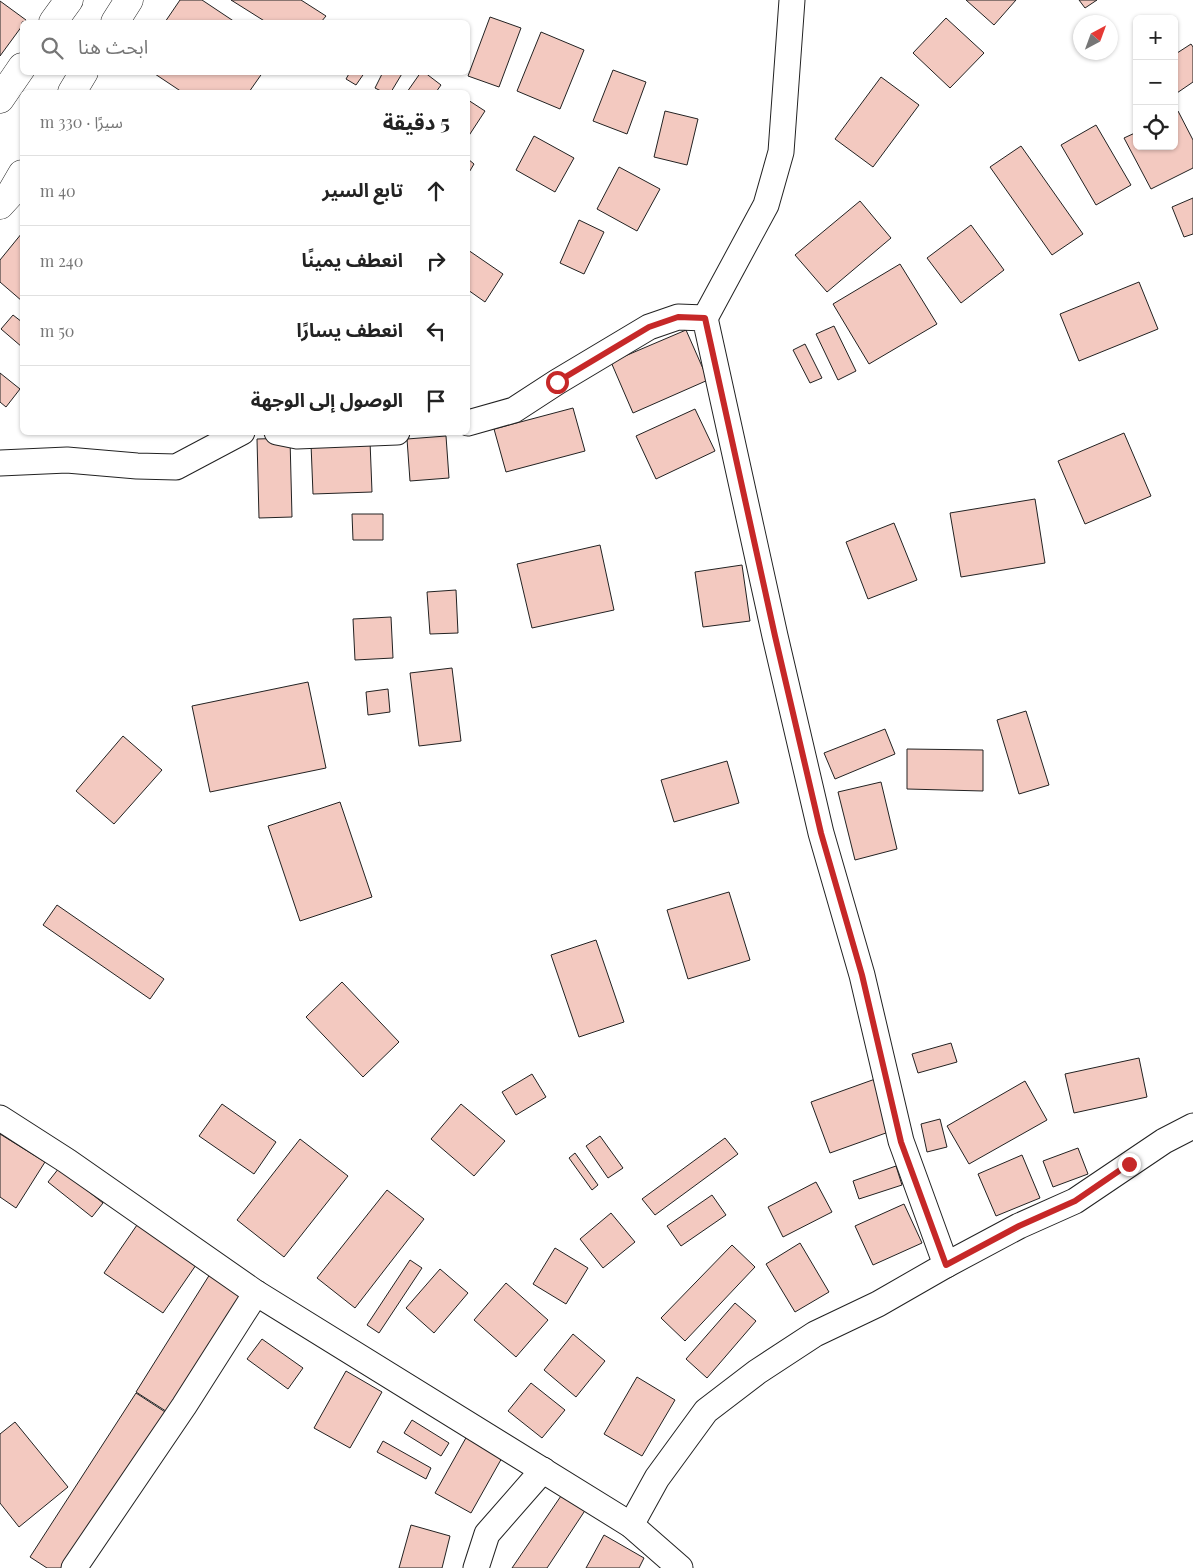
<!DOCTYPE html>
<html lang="ar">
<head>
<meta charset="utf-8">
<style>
  body { margin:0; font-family:"Playfair Display","Noto Sans Arabic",serif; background:#f2f2f2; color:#222; direction:rtl }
  .controls { position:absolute; right:15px; top:15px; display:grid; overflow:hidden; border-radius:8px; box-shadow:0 1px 4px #0004 }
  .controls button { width:45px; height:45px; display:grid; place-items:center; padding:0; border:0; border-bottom:1px solid #e0e0e0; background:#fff; color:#222; font:25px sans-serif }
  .compass { position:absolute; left:1073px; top:15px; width:45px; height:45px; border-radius:50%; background:#fff; box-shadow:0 1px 4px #0004; rotate:41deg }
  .stop { position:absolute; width:15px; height:15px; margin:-11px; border:4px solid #c62828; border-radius:50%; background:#fff }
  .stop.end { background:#c62828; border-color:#fff; box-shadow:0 1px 5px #0008 }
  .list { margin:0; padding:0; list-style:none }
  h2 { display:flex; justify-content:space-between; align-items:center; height:65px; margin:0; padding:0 20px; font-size:21px }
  h2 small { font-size:16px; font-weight:400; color:#767676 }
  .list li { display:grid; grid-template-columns:32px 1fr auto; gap:15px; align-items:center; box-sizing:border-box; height:70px; padding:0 20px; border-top:1px solid #e0e0e0 }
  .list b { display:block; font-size:19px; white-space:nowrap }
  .list em { font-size:16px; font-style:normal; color:#767676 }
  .icon { flex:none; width:28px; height:28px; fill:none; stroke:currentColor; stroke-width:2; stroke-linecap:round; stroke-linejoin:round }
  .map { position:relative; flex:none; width:1193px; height:1568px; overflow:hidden; direction:ltr }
  .search { position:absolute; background:#fff; box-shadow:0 1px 4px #0004; left:20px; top:20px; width:450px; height:55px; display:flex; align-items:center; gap:12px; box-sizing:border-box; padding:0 18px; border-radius:8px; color:#767676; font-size:19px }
  .panel { position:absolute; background:#fff; box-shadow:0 1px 4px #0004; left:20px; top:90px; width:450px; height:345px; border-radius:8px; direction:rtl }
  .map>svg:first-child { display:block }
</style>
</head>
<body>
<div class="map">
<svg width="1193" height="1568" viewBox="0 0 1193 1568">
  <rect width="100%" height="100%" fill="#fff"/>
  <g fill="#f3c9c0" stroke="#222">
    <polygon points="180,0 202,0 235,22 165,22"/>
    <polygon points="231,0 301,0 326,16 321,22 266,22"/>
    <polygon points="966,0 1016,0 994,25"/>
    <polygon points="1079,0 1097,0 1085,8"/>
    <polygon points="0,1 26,20 25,22 22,22 22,26 0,56"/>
    <polygon points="490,17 521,28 499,87 468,76"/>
    <polygon points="946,18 984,53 950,88 913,53"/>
    <polygon points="541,32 584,50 560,109 517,91"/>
    <polygon points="1191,44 1193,47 1193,82 1174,95 1174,55"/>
    <polygon points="613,70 646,82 627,134 593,121"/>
    <polygon points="152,72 263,72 249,92 182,92"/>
    <polygon points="350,72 365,72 356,85 346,79"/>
    <polygon points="383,72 403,72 391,92 383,92 375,88"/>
    <polygon points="421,72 424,72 441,85 436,92 407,92"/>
    <polygon points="881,77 919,105 873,167 835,139"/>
    <polygon points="468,100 485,111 468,137"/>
    <polygon points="665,111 698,119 687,165 654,157"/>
    <polygon points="1178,111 1193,140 1193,168 1151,189 1124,138 1137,132 1137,146 1174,146 1174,112"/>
    <polygon points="1096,125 1131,185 1096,205 1061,145"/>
    <polygon points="534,136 574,158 555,192 516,170"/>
    <polygon points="1021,146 1083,234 1052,255 990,167"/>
    <polygon points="468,159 474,164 468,174"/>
    <polygon points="619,167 660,189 637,231 597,209"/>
    <polygon points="1193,198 1193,234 1184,237 1172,207"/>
    <polygon points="860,201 891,238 827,292 795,255"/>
    <polygon points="579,220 604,232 584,274 560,263"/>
    <polygon points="971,225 1004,270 961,303 927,258"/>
    <polygon points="22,233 22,301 0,282 0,260"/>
    <polygon points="468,250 503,274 485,302 468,290"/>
    <polygon points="900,264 937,324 869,364 833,304"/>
    <polygon points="1139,282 1158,329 1079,361 1060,314"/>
    <polygon points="13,315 22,322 22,347 1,329"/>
    <polygon points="834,326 856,371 838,380 816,334"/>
    <polygon points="686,330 708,380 633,413 611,362"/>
    <polygon points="805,344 822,378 810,383 793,350"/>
    <polygon points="0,373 20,389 6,407 0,402"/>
    <polygon points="573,408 585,451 506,472 494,429"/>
    <polygon points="695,409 715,451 656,479 636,436"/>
    <polygon points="1124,433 1151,496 1085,524 1058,461"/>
    <polygon points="446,436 449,478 410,481 407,439"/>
    <polygon points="290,438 292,517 259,518 257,439"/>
    <polygon points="370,441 372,492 313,494 311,444"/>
    <polygon points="1035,499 1045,563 961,577 950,513"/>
    <polygon points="352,514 383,514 383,540 353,540"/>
    <polygon points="894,523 917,580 868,599 846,542"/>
    <polygon points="600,545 614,610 532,628 517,564"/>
    <polygon points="742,565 750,621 703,627 695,572"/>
    <polygon points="456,590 458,633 430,634 427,592"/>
    <polygon points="391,617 393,658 355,660 353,619"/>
    <polygon points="452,668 461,741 419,746 410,673"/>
    <polygon points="308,682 326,768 210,792 192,706"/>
    <polygon points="388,689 390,712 368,715 366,692"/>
    <polygon points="1026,711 1049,785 1019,794 997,720"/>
    <polygon points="885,729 895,754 835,779 824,753"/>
    <polygon points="123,736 162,770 114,824 76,791"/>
    <polygon points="907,749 983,750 983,791 907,789"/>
    <polygon points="727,761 739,803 674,822 661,780"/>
    <polygon points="881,782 897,849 855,860 838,792"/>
    <polygon points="340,802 372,897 300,921 268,826"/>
    <polygon points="729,892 750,960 688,979 667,910"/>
    <polygon points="57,905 164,979 150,999 43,925"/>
    <polygon points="596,940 624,1022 579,1037 551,955"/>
    <polygon points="342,982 399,1042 363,1077 306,1017"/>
    <polygon points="951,1043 957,1062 918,1073 912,1054"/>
    <polygon points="1139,1058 1147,1097 1074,1113 1065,1074"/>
    <polygon points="532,1074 546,1097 516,1115 502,1092"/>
    <polygon points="878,1078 897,1129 830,1153 811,1102"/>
    <polygon points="1025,1081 1047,1120 969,1164 947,1126"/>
    <polygon points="222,1104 276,1142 254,1174 199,1136"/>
    <polygon points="461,1104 505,1141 474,1176 431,1139"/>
    <polygon points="940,1119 947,1147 927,1152 921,1124"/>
    <polygon points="0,1134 45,1162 16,1208 0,1197"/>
    <polygon points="600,1136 623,1168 608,1178 586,1146"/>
    <polygon points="725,1138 738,1154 655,1215 642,1199"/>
    <polygon points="300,1139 348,1176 284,1257 237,1220"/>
    <polygon points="1078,1148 1088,1174 1053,1187 1043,1161"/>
    <polygon points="575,1153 598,1185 592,1190 569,1158"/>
    <polygon points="1022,1155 1040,1198 996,1216 978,1174"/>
    <polygon points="896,1166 902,1185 859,1199 853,1181"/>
    <polygon points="59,1168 103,1203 92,1217 48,1182"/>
    <polygon points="816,1182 832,1212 783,1237 768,1207"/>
    <polygon points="387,1190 424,1219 355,1308 317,1278"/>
    <polygon points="712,1195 726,1215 681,1246 667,1226"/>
    <polygon points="904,1204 922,1243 873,1265 855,1226"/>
    <polygon points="611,1213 635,1242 603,1268 580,1239"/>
    <polygon points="137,1225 196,1265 163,1313 104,1273"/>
    <polygon points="800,1243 829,1292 795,1312 766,1264"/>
    <polygon points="732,1245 755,1267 685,1341 661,1318"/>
    <polygon points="555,1248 588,1268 566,1304 533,1284"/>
    <polygon points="410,1260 422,1268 379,1333 367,1325"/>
    <polygon points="440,1269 468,1293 434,1333 406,1308"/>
    <polygon points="210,1274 246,1296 172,1415 136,1392"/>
    <polygon points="506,1283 548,1320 516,1357 474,1320"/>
    <polygon points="735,1303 756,1321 707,1378 686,1359"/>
    <polygon points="573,1334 605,1361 576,1397 544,1370"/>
    <polygon points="262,1339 303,1368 288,1389 247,1359"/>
    <polygon points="346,1371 382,1392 350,1448 314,1428"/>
    <polygon points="637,1377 675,1400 642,1456 604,1434"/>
    <polygon points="531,1383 565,1410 542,1438 508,1411"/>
    <polygon points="136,1393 179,1421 84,1568 47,1568 30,1557"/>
    <polygon points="412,1420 449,1443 441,1456 404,1433"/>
    <polygon points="15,1422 68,1487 19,1527 0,1503 0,1434"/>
    <polygon points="467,1436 503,1456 471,1513 435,1493"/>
    <polygon points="383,1441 431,1468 426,1479 377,1452"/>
    <polygon points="563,1493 586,1509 547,1568 512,1568"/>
    <polygon points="411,1525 450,1536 442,1568 399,1568"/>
    <polygon points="604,1535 644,1558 639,1568 586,1568"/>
  </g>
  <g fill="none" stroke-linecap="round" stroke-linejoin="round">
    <defs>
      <g id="street">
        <polyline points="705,318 766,205 781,152 792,0"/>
        <polyline points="468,423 514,410 557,382 649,327 678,317 705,318 775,636 821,833 862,975 901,1141 946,1265"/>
        <polyline points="277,432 297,436 397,432"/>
        <polyline points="0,463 67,460 137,466 176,467 242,432"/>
        <polyline points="0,1118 67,1161 256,1293 631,1525 680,1568"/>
        <polyline points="631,1525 657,1478 706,1411 757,1372 815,1334 878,1304 946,1265 1019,1226 1075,1201 1164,1141 1193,1126"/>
        <polyline points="74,1568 184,1406 256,1293"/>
        <polyline points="476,1568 487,1534 543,1470"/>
      </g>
      <g id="secondary">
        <polyline points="53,22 69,0"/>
        <polyline points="115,22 129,0"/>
        <polyline points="72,92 84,72"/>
        <polyline points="0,99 22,67"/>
        <polyline points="0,205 11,193 22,174"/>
      </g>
    </defs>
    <use href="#street" stroke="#222" stroke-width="27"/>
    <use href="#secondary" stroke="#222" stroke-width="29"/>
    <use href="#street" stroke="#fff" stroke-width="25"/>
    <use href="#secondary" stroke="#fff" stroke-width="28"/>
  </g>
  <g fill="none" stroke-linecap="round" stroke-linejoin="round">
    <polyline stroke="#c62828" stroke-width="6" points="557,382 649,327 678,317 705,318 775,636 821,833 862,975 901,1142 946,1265 1019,1226 1075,1201 1129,1164"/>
  </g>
</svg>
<div class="controls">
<button>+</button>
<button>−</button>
<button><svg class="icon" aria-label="locate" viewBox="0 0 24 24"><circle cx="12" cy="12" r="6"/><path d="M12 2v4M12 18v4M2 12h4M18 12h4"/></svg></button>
</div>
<svg class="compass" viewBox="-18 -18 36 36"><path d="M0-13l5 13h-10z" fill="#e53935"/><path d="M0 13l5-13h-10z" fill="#767676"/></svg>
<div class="stop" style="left:557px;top:382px"></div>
<div class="stop end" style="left:1129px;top:1164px"></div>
<div class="search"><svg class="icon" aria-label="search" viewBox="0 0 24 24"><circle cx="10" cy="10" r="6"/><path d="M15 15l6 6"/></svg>ابحث هنا</div>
<section class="panel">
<h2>5 دقيقة<small>سيرًا · 330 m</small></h2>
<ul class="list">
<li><svg class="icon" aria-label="ahead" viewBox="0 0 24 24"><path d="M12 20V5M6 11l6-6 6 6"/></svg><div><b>تابع السير</b></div><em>40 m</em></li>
<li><svg class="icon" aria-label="right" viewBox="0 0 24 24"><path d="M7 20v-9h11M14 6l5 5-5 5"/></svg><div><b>انعطف يمينًا</b></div><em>240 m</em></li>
<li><svg class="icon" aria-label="left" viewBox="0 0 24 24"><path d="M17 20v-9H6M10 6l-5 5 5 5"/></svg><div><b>انعطف يسارًا</b></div><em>50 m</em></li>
<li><svg class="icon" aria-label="arrive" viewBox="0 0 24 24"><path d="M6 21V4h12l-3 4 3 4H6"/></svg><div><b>الوصول إلى الوجهة</b></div></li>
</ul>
</section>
</div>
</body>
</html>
